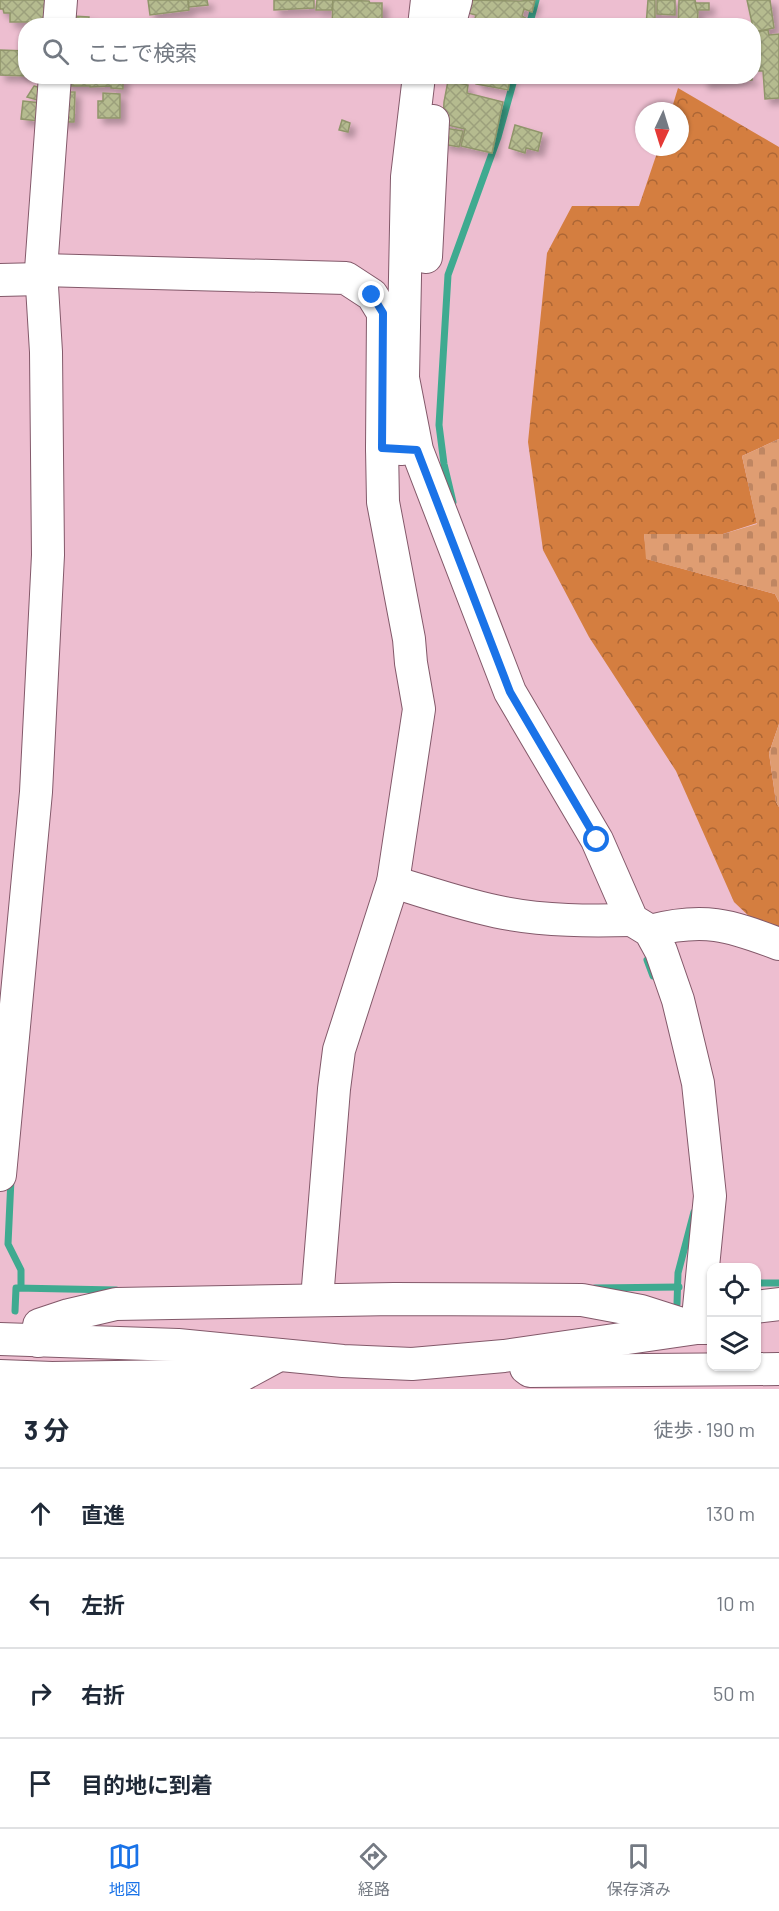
<!DOCTYPE html>
<html lang="ja">
<head>
<meta charset="utf-8">
<style>
  body { margin:0; font-family:Barlow,"Noto Sans JP",sans-serif; background:#f6f6f7; color:#1f2937 }
  .controls { position:absolute; right:18px; bottom:18px; display:grid; overflow:hidden; border-radius:12px; box-shadow:0 2px 4px #0004 }
  .controls button { width:54px; height:54px; display:grid; place-items:center; padding:0; border:0; border-bottom:2px solid #e0e1e3; background:#fff; color:#1f2937; font:30px sans-serif }
  .compass { position:absolute; left:635px; top:102px; width:54px; height:54px; border-radius:50%; background:#fff; box-shadow:0 2px 4px #0004; rotate:184deg }
  .stop { position:absolute; width:18px; height:18px; margin:-14px; border:4px solid #1a73e8; border-radius:50%; background:#fff }
  .stop.end { background:#1a73e8; border-color:#fff; box-shadow:0 2px 6px #0008 }
  .list { margin:0; padding:0; list-style:none }
  h2 { display:flex; justify-content:space-between; align-items:center; height:78px; margin:0; padding:0 24px; font-size:26px }
  h2 small { font-size:20px; font-weight:400; color:#747a83 }
  .list li { display:grid; grid-template-columns:39px 1fr auto; gap:18px; align-items:center; box-sizing:border-box; height:90px; padding:0 24px; border-top:2px solid #e0e1e3 }
  .list b { display:block; font-size:22px; white-space:nowrap }
  .list em { font-size:20px; font-style:normal; color:#747a83 }
  .icon { flex:none; width:33px; height:33px; fill:none; stroke:currentColor; stroke-width:2; stroke-linecap:round; stroke-linejoin:round }
  .map { position:relative; flex:none; width:779px; height:1389px; overflow:hidden }
  .search { position:absolute; background:#fff; box-shadow:0 2px 4px #0004; left:18px; right:18px; top:18px; height:66px; display:flex; align-items:center; gap:15px; box-sizing:border-box; padding:0 21px; border-radius:24px; color:#747a83; font-size:22px }
  .sheet { height:438px; background:#fff }
  nav { display:flex; justify-content:space-around; align-items:center; box-sizing:border-box; height:84px; border-top:2px solid #e0e1e3; background:#fff; font-size:16px; color:#747a83 }
  nav a { display:grid; justify-items:center; gap:3px }
  nav .on { color:#1a73e8 }
  .map>svg:first-child { display:block }
</style>
</head>
<body>
<div class="map">
<svg width="779" height="1389" viewBox="0 0 779 1389">
  <defs>
    <pattern id="forest-crowns" width="20" height="18" patternUnits="userSpaceOnUse" patternTransform="scale(1.5)"><rect width="20" height="18" fill="#d47e40"/><path d="M2 6a3 3 0 1 1 6 0M12 15a3 3 0 1 1 6 0" fill="none" stroke="#ac6635"/></pattern>
    <pattern id="cemetery-stones" width="16" height="16" patternUnits="userSpaceOnUse" patternTransform="scale(1.5)"><rect width="16" height="16" fill="#df9d72"/><path d="M2 7V4a2 2 0 0 1 4 0v3zM10 15v-3a2 2 0 0 1 4 0v3z" fill="#bf8662"/></pattern>
    <pattern id="building-cross-hatch" width="8" height="8" patternUnits="userSpaceOnUse" patternTransform="scale(1.5)"><rect width="8" height="8" fill="#b5bb8f"/><path d="M0 0l8 8M0 8l8-8" fill="none" stroke="#9ca07b"/></pattern>
    <filter id="shadow"><feDropShadow dx="5.5" dy="5.5" stdDeviation="3" flood-color="#0004"/></filter>
  </defs>
  <rect width="100%" height="100%" fill="#edbed0"/>
  <polygon fill="url(#forest-crowns)" points="678,88 779,147 779,439 742,456 757,523 723,534 644,534 647,559 775,594 779,602 779,724 769,753 776,802 779,807 779,930 753,920 734,902 676,771 589,637 543,550 528,442 547,253 572,206 639,206 659,147 680,147 680,111 671,111"/>
  <g fill="url(#cemetery-stones)">
    <polygon points="779,439 779,602 775,594 646,559 644,534 723,534 757,524 742,456"/>
    <polygon points="779,724 779,807 776,802 769,753"/>
  </g>
  <g fill="none" stroke-linecap="round" stroke-linejoin="round">
    <g stroke="#3faa90" stroke-width="7">
      <polyline points="529,26 536,0"/>
      <polyline points="453,502 444,464 439,425 448,275 498,137 515,76"/>
      <polyline points="647,960 653,976"/>
      <polyline points="11,1179 8,1244 21,1270 21,1287"/>
      <polyline points="756,1283 779,1283"/>
      <polyline points="595,1288 679,1287"/>
      <polyline points="677,1304 678,1273 694,1212"/>
      <polyline points="15,1311 16,1288 116,1290"/>
    </g>
  </g>
  <g fill="url(#building-cross-hatch)" stroke="#90956b" stroke-width="1.5" filter="url(#shadow)">
    <polygon points="0,0 47,0 47,22 10,22 10,13 4,13 3,9 0,9"/>
    <polygon points="148,0 188,0 189,10 150,15"/>
    <polygon points="188,0 207,0 208,5 189,7"/>
    <polygon points="274,0 314,0 314,8 274,10"/>
    <polygon points="317,0 333,0 332,10 316,10"/>
    <polygon points="333,0 369,1 370,3 382,3 382,26 332,26"/>
    <polygon points="472,0 520,1 535,0 532,12 524,9 522,16 527,19 526,25 521,24 520,26 473,25 476,15 468,13"/>
    <polygon points="648,0 655,0 655,26 646,26"/>
    <polygon points="657,0 675,0 675,15 657,14"/>
    <polygon points="679,0 695,0 698,12 697,26 678,26"/>
    <polygon points="747,0 770,0 774,28 754,32"/>
    <polygon points="695,3 709,3 709,10 697,10"/>
    <polygon points="72,16 89,17 88,26 71,26"/>
    <polygon points="768,30 769,35 779,34 779,98 765,99 763,71 759,71 755,32"/>
    <polygon points="0,50 26,51 26,76 0,75"/>
    <polygon points="64,76 123,76 123,89 111,88 111,86 90,87 90,86 64,86"/>
    <polygon points="478,76 511,76 508,90 476,84"/>
    <polygon points="703,76 752,76 752,80 703,83"/>
    <polygon points="448,81 468,85 467,93 503,102 492,153 461,146 465,129 443,124 444,102"/>
    <polygon points="34,86 45,89 45,102 27,97"/>
    <polygon points="60,92 75,92 74,122 60,122"/>
    <polygon points="103,93 120,94 120,118 98,118 98,101 103,101"/>
    <polygon points="23,101 41,103 39,121 21,119"/>
    <polygon points="342,120 350,123 348,132 339,130"/>
    <polygon points="515,125 542,133 538,151 526,148 525,153 509,148"/>
    <polygon points="445,128 463,131 459,147 442,144"/>
  </g>
  <g fill="none" stroke-linecap="round" stroke-linejoin="round">
    <defs>
      <g id="minor">
        <polyline points="59,26 61,0"/>
        <polyline points="424,26 427,0"/>
        <polyline points="449,26 456,0"/>
        <polyline points="419,76 407,177 403,378 417,450 510,692 597,840 632,920 650,931 661,951 678,1000 698,1083 710,1196 697,1328"/>
        <polyline points="426,257 433,121"/>
        <polyline points="41,270 346,278 372,295 383,313 382,448 402,449"/>
        <polyline points="0,280 41,279"/>
        <path d="M393,882C430,893 466,906 504,913C546,921 589,921 632,920"/>
        <path d="M650,931C704,917 729,925 779,944"/>
        <polyline points="0,1175 36,792 48,555 46,352 41,270 55,76"/>
        <polyline points="317,1299 334,1089 339,1050 393,882 419,709 411,663 409,639 383,502 382,448"/>
        <polyline points="756,1307 779,1304"/>
        <polyline points="0,1339 178,1345 343,1361 412,1364 504,1356 697,1328 712,1328"/>
        <polyline points="38,1341 39,1325 69,1315 116,1304 394,1299 582,1300 641,1311 688,1326"/>
        <polyline points="526,1368 530,1371 779,1369"/>
        <polyline points="0,1376 52,1378 242,1375 279,1355"/>
      </g>
    </defs>
    <use href="#minor" stroke="#83596a" stroke-width="34"/>
    <use href="#minor" stroke="#fff" stroke-width="32"/>
  </g>
  <g fill="none" stroke-linecap="round" stroke-linejoin="round">
    <polyline stroke="#1a73e8" stroke-width="8" points="372,295 383,313 382,448 417,450 510,692 597,840"/>
  </g>
</svg>
<div class="controls">
<button><svg class="icon" aria-label="locate" viewBox="0 0 24 24"><circle cx="12" cy="12" r="6"/><path d="M12 2v4M12 18v4M2 12h4M18 12h4"/></svg></button>
<button><svg class="icon" aria-label="layers" viewBox="0 0 24 24"><path d="M12 4l9 5-9 5-9-5zM3 14l9 5 9-5"/></svg></button>
</div>
<svg class="compass" viewBox="-18 -18 36 36"><path d="M0-13l5 13h-10z" fill="#e53935"/><path d="M0 13l5-13h-10z" fill="#747a83"/></svg>
<div class="stop" style="left:597px;top:840px"></div>
<div class="stop end" style="left:372px;top:295px"></div>
<div class="search"><svg class="icon" aria-label="search" viewBox="0 0 24 24"><circle cx="10" cy="10" r="6"/><path d="M15 15l6 6"/></svg>ここで検索</div>
</div>
<section class="sheet">
<h2>3 分<small>徒歩 · 190 m</small></h2>
<ul class="list">
<li><svg class="icon" aria-label="ahead" viewBox="0 0 24 24"><path d="M12 20V5M6 11l6-6 6 6"/></svg><div><b>直進</b></div><em>130 m</em></li>
<li><svg class="icon" aria-label="left" viewBox="0 0 24 24"><path d="M17 20v-9H6M10 6l-5 5 5 5"/></svg><div><b>左折</b></div><em>10 m</em></li>
<li><svg class="icon" aria-label="right" viewBox="0 0 24 24"><path d="M7 20v-9h11M14 6l5 5-5 5"/></svg><div><b>右折</b></div><em>50 m</em></li>
<li><svg class="icon" aria-label="arrive" viewBox="0 0 24 24"><path d="M6 21V4h12l-3 4 3 4H6"/></svg><div><b>目的地に到着</b></div></li>
</ul>
</section>
<nav>
<a class="on"><svg class="icon" aria-label="map" viewBox="0 0 24 24"><path d="M3 6l6-2 6 2 6-2v14l-6 2-6-2-6 2zM9 4v14M15 6v14"/></svg>地図</a>
<a><svg class="icon" aria-label="directions" viewBox="0 0 24 24"><path d="M12 3l9 9-9 9-9-9zM9 14v-3h6M13 9l2 2-2 2"/></svg>経路</a>
<a><svg class="icon" aria-label="saved" viewBox="0 0 24 24"><path d="M7 4h10v16l-5-4-5 4z"/></svg>保存済み</a>
</nav>
</body>
</html>
